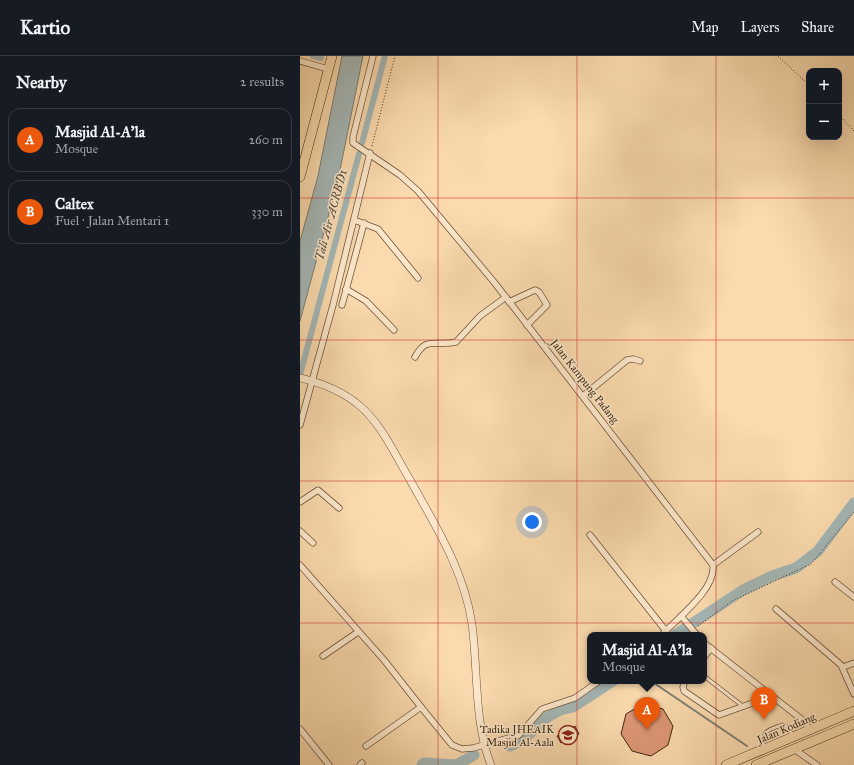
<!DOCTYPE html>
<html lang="en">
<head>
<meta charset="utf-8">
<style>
  body { margin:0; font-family:"IM FELL Great Primer",serif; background:#20242c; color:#f1f3f6 }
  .controls { position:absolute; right:12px; top:12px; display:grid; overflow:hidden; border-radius:8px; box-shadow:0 4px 16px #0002 }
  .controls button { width:36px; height:36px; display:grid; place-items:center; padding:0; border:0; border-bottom:1px solid #363941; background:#171b24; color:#f1f3f6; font:20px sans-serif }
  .you { position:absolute; left:232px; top:466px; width:14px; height:14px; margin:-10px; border:3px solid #fff; border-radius:50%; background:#1a73e8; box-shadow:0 0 0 6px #1a73e833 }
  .badge { display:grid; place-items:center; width:26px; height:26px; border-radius:50%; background:#ea580c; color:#fff; font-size:13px; font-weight:700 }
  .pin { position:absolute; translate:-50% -33px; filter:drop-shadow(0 1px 2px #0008) }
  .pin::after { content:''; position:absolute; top:21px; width:14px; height:12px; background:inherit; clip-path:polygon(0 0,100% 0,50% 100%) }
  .popup { position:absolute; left:287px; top:576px; width:120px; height:52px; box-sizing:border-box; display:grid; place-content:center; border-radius:8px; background:#171b24; filter:drop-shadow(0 1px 3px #0005); font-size:13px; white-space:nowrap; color:#9ea1a6 }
  .popup b { font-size:15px; color:#f1f3f6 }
  .popup::after { content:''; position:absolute; left:50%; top:100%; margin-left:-8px; border:8px solid transparent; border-top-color:#171b24 }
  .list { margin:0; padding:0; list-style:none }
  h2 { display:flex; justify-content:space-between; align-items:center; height:52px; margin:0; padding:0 16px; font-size:17px }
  h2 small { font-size:13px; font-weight:400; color:#9ea1a6 }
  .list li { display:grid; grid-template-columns:26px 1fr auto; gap:12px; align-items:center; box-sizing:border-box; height:64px; margin:0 8px 8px; padding:0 8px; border:1px solid #363941; border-radius:12px }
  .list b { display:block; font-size:15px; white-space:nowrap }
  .list p { margin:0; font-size:13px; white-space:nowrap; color:#9ea1a6 }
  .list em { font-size:13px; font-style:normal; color:#9ea1a6 }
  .map { position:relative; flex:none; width:554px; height:709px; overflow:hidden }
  header { display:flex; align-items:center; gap:24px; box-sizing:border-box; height:56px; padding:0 20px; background:#171b24; border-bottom:1px solid #363941 }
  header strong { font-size:19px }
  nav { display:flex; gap:22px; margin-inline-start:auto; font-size:14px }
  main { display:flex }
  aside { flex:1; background:#171b24 }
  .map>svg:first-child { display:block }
</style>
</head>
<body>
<header>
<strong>Kartio</strong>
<nav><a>Map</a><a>Layers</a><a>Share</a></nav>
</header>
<main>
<aside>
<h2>Nearby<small>2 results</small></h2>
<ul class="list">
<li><span class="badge">A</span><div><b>Masjid Al-A'la</b><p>Mosque</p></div><em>260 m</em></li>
<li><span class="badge">B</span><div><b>Caltex</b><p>Fuel · Jalan Mentari 1</p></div><em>330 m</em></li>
</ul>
</aside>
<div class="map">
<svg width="554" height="709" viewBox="0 0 554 709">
  <rect width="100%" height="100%" fill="#fadaae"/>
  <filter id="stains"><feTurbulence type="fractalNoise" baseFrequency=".005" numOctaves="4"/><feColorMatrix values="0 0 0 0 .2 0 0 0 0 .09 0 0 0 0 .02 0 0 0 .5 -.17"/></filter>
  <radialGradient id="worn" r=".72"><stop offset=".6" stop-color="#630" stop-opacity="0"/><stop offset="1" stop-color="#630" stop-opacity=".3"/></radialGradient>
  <polygon fill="#a4b7b6" stroke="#7b7e75" points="42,0 63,0 38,124 0,265 0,185 18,120"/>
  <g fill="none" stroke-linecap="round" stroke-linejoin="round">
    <polyline stroke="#7b7e75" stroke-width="2" points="351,625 447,690"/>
    <g stroke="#a4b7b6" stroke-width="6">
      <polyline points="13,0 21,2"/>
      <polyline points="62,87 85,0"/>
      <polyline points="0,319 59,98"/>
    </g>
    <g stroke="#a4b7b6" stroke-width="11">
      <polyline points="375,579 443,534 472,520 496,512 518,495 554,447"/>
      <polyline points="210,690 223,684 246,662 260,654 273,651 313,625"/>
      <polyline points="122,709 124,707 156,709 174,699"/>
    </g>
  </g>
  <g fill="#de9777" stroke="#3d2813">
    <polygon points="343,648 363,653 373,670 368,689 351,700 332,695 321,678 326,658"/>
    <polygon points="275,670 279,678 261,687 257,680"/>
  </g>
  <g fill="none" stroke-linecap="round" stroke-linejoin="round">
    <defs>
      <g id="service">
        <polyline points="404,620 444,651"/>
        <path d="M463,692C463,674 466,675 482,669L486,670L493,679"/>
      </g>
      <g id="minor">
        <path d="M73,0L53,81V87L100,119L118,135L148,171L194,226L413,509C416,534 377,562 362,579"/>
        <polyline points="0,5 28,13"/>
        <polyline points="54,164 78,173 118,222"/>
        <polyline points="46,233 66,245 94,274"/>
        <polyline points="209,246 235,234 239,236 247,249 227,269"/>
        <polyline points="42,249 64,167"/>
        <path d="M115,301C127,279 135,291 156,286L180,260L206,241"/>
        <polyline points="283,340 327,304 333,303 340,305"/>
        <polyline points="0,369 33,249 70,97"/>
        <polyline points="0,446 18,434 39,452"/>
        <polyline points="0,475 13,487"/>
        <polyline points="290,479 366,575"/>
        <polyline points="0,509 84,604 121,651 66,690"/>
        <polyline points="413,509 458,476"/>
        <polyline points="535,526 554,541"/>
        <polyline points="476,553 541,609 554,638"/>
        <polyline points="381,560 397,579"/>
        <polyline points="404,587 505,666 510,675"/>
        <polyline points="23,600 58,576"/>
        <polyline points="404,601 411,592"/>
        <polyline points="543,611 554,607"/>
        <polyline points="385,625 383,631 384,635 419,659 472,640"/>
        <polyline points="121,651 152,689 162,693 173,692 219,679 242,653 275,642 299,625"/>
        <polyline points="0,673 29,709"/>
        <polyline points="494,693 517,709"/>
        <polyline points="60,709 62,707"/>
      </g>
      <path id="tertiary" d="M0,322C22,327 42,335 60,350C82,369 94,397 109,422C135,469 164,514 172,568C178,612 174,668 191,709"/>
      <polyline id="primary" points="0,121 32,0"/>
      <g id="trunk">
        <polyline points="426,709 554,655"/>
        <polyline points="456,709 554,668"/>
      </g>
    </defs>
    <use href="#service" stroke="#6c543a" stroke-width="4.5"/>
    <use href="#minor" stroke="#6c543a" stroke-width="7"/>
    <use href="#tertiary" stroke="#6c543a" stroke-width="8"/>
    <use href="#primary" stroke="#3d2813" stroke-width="10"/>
    <use href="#trunk" stroke="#3d2813" stroke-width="10"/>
    <g stroke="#3d2813" stroke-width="1" stroke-dasharray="1 2" stroke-linecap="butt">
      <polyline points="478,0 509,29"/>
      <polyline points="539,59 554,75"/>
      <polyline points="72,90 95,0"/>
      <polyline points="398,570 432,545 511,508 554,456"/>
    </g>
    <use href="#service" stroke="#fce7ca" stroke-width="3"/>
    <use href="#minor" stroke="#fce7ca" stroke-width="5.5"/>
    <use href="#tertiary" stroke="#fce7ca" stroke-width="7"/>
    <use href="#primary" stroke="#fadaae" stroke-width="9"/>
    <use href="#trunk" stroke="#fadaae" stroke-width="9"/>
  </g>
  <path fill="none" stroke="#d62828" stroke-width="1" stroke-opacity="0.55" d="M138,0V709M277,0V709M416,0V709M0,142H554M0,284H554M0,425H554M0,567H554"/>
  <defs>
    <symbol id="school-ring" viewBox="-11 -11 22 22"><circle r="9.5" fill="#fce7ca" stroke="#8f2418" stroke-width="1.5"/><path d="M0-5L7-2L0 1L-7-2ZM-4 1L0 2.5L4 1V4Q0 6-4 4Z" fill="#8f2418"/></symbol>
  </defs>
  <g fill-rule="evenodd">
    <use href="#school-ring" x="257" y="668" width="22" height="22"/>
  </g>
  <g text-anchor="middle" stroke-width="3" stroke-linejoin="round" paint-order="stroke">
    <g font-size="11" fill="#3d2813" stroke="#fce7ca">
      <text transform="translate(285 325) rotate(52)" y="4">Jalan Kampung Padang</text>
      <text transform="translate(486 672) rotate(-23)" y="4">Jalan Kodiang</text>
    </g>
    <g font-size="11" fill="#3d2813" stroke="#fce7ca" text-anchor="end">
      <text x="254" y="677">Tadika JHEAIK<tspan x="254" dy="13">Masjid Al-Aala</tspan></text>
    </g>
    <g font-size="12" font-style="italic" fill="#574c3c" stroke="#fce7ca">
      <text transform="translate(31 159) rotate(-75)" y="4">Tali Air ACRBD1</text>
    </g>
  </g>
  <rect width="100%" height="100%" filter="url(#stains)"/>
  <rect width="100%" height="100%" fill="url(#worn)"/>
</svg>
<div class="controls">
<button>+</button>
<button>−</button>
</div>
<div class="you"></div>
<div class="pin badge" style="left:347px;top:674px">A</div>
<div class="popup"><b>Masjid Al-A'la</b>Mosque</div>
<div class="pin badge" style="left:464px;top:664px">B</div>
</div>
</main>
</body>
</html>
